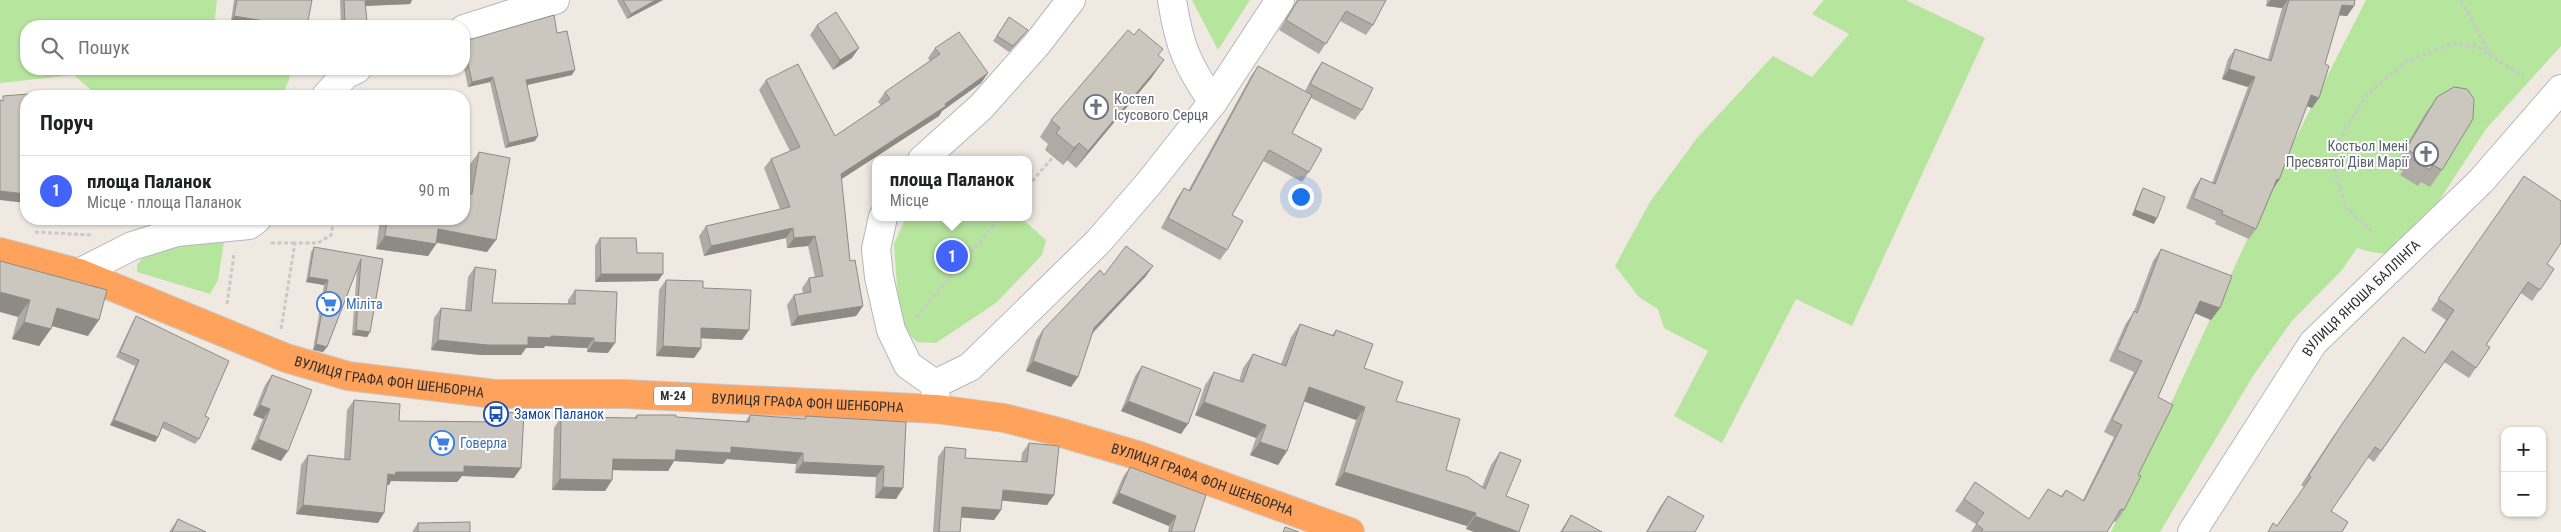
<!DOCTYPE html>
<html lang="uk">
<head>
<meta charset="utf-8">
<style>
  body { margin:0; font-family:"Roboto Condensed",sans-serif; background:#f6f6f6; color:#202124 }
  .controls { position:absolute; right:15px; bottom:15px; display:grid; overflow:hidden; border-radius:10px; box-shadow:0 1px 4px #0004 }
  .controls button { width:45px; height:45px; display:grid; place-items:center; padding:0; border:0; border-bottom:1px solid #e0e0e0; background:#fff; color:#202124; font:25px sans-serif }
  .you { position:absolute; left:1300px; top:196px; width:18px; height:18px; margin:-12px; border:4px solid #fff; border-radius:50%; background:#1a73e8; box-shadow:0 0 0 8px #1a73e833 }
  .badge { display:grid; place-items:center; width:32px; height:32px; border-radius:50%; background:#4264fb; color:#fff; font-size:16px; font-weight:700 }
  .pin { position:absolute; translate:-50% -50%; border:2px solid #fff; box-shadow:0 1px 5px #0006 }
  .popup { position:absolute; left:872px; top:156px; width:160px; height:65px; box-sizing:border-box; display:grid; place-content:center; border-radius:10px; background:#fff; filter:drop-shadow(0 1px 4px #0005); font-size:16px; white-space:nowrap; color:#757577 }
  .popup b { font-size:19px; color:#202124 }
  .popup::after { content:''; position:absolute; left:50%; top:100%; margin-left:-10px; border:10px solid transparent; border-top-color:#fff }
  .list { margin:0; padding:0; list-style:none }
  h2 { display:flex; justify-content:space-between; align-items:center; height:65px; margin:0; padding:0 20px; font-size:21px }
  h2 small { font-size:16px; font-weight:400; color:#757577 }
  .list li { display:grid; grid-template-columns:32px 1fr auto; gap:15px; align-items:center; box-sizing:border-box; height:70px; padding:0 20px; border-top:1px solid #e0e0e0 }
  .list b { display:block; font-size:19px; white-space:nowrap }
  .list p { margin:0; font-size:16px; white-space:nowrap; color:#757577 }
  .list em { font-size:16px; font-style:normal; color:#757577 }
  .icon { flex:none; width:28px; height:28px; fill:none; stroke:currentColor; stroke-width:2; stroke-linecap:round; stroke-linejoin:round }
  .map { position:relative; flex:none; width:2561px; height:532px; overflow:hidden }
  .search { position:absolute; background:#fff; box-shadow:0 1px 4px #0004; left:20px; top:20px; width:450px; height:55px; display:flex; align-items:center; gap:12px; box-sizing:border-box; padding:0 18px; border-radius:20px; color:#757577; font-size:19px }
  .panel { position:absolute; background:#fff; box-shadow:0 1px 4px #0004; left:20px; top:90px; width:450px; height:135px; border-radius:20px }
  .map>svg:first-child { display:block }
</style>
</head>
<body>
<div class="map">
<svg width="2561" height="532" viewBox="0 0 2561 532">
  <rect width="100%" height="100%" fill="#efe9e1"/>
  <g fill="#b6e59e">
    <polygon points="0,0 217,0 214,26 26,26 26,69 291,69 289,80 282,96 98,96 74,75 0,83"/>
    <polygon points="1192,0 1250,0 1218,50"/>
    <polygon points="1824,0 1906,0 1985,38 1852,326 1796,299 1722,443 1674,416 1708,351 1664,328 1658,309 1639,297 1615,266 1650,202 1697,138 1773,56 1812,77 1849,34 1812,14"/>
    <path d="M2366,0H2561V46L2486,129L2412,242C2390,257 2382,255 2357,248L2342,270L2291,322L2253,376L2160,532H2111L2282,165Z"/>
    <polygon points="906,217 1020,217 1046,240 1042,255 996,303 936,343 917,342 900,326 894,244"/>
    <polygon points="224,242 218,280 210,294 137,272 137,265 146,254 189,243"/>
  </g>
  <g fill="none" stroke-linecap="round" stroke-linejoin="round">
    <defs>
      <g id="street">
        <path d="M1172,0C1179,45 1187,65 1213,102"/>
        <polyline points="464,29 555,0"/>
        <polyline points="326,96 346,74 357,69"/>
        <polyline points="922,160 981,107 1037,44 1071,0"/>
        <polyline points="883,217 876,249 879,277 891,330 908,365 935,384"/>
        <polyline points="79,273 132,246 177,232 249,225 257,219"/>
        <polyline points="936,409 935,384 970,367 1098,242 1150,182 1213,102 1280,0"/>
      </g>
      <g id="secondary">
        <path id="s1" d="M2192,532L2313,343L2481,181L2561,89"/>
      </g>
      <g id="highway">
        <path id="s2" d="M0,252L79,273L286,358L348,376L495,394H625L936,409L1004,418L1055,431L1140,456L1350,532"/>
      </g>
    </defs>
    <use href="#street" stroke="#b4b7c1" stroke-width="30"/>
    <use href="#secondary" stroke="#b4b7c1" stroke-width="30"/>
    <use href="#highway" stroke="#c9c9c9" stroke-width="30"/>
    <g stroke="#c9c9c9" stroke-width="3" stroke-dasharray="4 2.5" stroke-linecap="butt">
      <polyline points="2461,0 2491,55"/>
      <polyline points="1028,186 1053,157"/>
      <polyline points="2372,231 2347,209 2336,177 2334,150 2366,95 2405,62 2452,44 2476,46 2524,77"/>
      <polyline points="35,232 92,235"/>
      <polyline points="271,243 295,243"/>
      <polyline points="227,304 234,254"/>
      <polyline points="916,317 1001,217"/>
      <polyline points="281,329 295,243 318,243 331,235 334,219"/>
    </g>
    <use href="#street" stroke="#fff" stroke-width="28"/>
    <use href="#secondary" stroke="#fff" stroke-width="28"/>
    <use href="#highway" stroke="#ffa35c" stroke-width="28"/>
  </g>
  <g fill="#afaba4">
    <polygon points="234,0 312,0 231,21"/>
    <polygon points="340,0 412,0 410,4 366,6 364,26 341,26"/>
    <polygon points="617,0 663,0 627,19"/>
    <polygon points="1297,0 1386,0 1373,25 1366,35 1340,21 1319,54 1279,30"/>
    <polygon points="2267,0 2355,0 2354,6 2347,16 2339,15 2312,108 2307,106 2279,180 2273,190 2256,229 2249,239 2215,224 2216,221 2186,208 2194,188 2201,178 2212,183 2248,87 2222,79 2228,59 2235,49 2268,59 2282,8 2266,6"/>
    <polygon points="1009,17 1024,35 1009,52 993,41"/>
    <polygon points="817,25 852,58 833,70 810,35"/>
    <polygon points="557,33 572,75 527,85 535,141 505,148 490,82 468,87 464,68 464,38 472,39"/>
    <polygon points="935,48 988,73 981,83 942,111 939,116 841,179 850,261 863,306 856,316 791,326 787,305 794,295 803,293 802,288 809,278 815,277 808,246 787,248 786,238 704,256 699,236 706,226 780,209 764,168 771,159 790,151 759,90 766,80 835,136 881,105 878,102 885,92 930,61 928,58"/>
    <polygon points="1158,56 1152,77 1076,168 1067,160 1063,165 1045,150 1048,144 1040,137 1051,120"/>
    <polygon points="1322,62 1362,110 1355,120 1311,98 1292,133 1309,172 1302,182 1263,161 1232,215 1227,250 1220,260 1161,228 1177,198 1184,188 1188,191 1251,76 1258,66 1305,91 1315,72"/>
    <polygon points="2437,97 2442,170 2430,187 2421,182 2418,186 2400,175 2403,171 2394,166 2425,114"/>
    <polygon points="479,152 487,252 437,243 428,256 376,249 380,219 464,219 465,193 470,164"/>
    <polygon points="2524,176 2547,264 2554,269 2532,301 2521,293 2486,345 2490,347 2469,378 2444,362 2374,462 2367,457 2277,526 2304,487 2301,485 2334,435 2425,352 2446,320 2431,310"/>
    <polygon points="2143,188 2154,224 2132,215 2140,194"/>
    <polygon points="600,238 637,253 658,281 595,282 595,246"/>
    <polygon points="314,247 383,259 370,332 367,337 352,335 357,269 327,347 323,352 313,350 324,285 306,282 311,252"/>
    <polygon points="2161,249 2220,308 2211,320 2195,313 2158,397 2138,475 2124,510 2116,522 2114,521 2107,532 1971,532 1976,524 1955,511 1975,482 2029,519 2048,489 2061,496 2066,490 2083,500 2114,437 2104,432 2134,372 2109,361 2126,323 2133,314 2153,261"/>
    <polygon points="0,261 88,336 52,326 39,346 12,339 18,317"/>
    <polygon points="475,267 492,303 568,304 568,300 575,290 608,353 587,352 587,348 545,346 544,348 526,348 521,355 481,355 431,350 434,318 441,308 465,310 468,277"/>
    <polygon points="1104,275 1146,276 1093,333 1071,387 1026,371 1036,340 1043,330"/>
    <polygon points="666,280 703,288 749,330 742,340 701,338 701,348 694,358 656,356 659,290"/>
    <polygon points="136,316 205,416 199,439 195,444 162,428 158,437 155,442 110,425 135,366 116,357 133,321"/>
    <polygon points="1300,324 1332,335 1336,330 1364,368 1396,401 1446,470 1482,487 1491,465 1500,452 1521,460 1466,529 1467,526 1335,485 1356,420 1304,401 1287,451 1278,465 1250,455 1256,438 1195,415 1205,385 1214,372 1239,381 1243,368 1253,354 1281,364 1291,337"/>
    <polygon points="1142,366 1181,434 1121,411 1135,376"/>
    <polygon points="272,375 281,461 251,449 263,419 253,415 265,385"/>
    <polygon points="354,400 399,421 495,422 501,412 514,478 462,476 457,482 391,481 389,485 387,484 378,523 296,514 301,465 308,455 344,459 347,410"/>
    <polygon points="637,415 745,422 750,415 804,419 806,416 906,422 903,488 896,499 875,498 876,477 795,473 796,464 727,459 723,464 674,461 668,471 613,470 612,480 605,491 552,490 554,428 561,417 634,418"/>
    <polygon points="1029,443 1054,495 1047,505 1002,500 1001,510 994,520 961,517 960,532 933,532 938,457 945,447 965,458 1021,462 1022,453"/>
    <polygon points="1130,467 1194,532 1168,532 1169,526 1112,503 1123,477"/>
    <polygon points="1668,496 1695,532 1646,532 1660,507"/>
    <polygon points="1571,515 1602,532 1560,532"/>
    <polygon points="178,519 206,532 169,532"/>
    <polygon points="418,523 470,532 412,532"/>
  </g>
  <g fill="#8e8b86">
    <polygon points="379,0 412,0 410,4 362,6 365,1"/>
    <polygon points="656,0 663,0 627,19 631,14"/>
    <polygon points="2271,0 2288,0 2282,8 2266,6"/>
    <polygon points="2342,5 2354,6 2347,16 2335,15"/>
    <polygon points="234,16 295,26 260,26 231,21"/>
    <polygon points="367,22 364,26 342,26 345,23"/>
    <polygon points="1028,30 1024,35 1009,52 1013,46"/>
    <polygon points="859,48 852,58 833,70 840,60"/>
    <polygon points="1164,60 1152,77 1076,168 1088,151"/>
    <polygon points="2229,69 2255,77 2248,87 2222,79"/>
    <polygon points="575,70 572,75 522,86 526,80"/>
    <polygon points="988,73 981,83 942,111 939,116 834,184 841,174 945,104"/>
    <polygon points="493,77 490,82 468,87 472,82"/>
    <polygon points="2311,95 2319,98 2312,108 2304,105"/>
    <polygon points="538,136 535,141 505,148 509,143"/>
    <polygon points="1079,143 1067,160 1063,165 1074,148"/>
    <polygon points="2277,179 2279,180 2272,190"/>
    <polygon points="0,191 26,194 26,203 0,200"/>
    <polygon points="2135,210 2157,218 2154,224 2132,215"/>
    <polygon points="793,228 786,238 704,256 711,246"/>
    <polygon points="438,229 496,240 487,252 430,241"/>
    <polygon points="385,236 436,244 428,256 376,249"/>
    <polygon points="815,236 808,246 787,248 794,238"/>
    <polygon points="1153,266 1146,276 1087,338 1094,328"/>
    <polygon points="601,274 663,274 658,281 595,282"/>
    <polygon points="309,277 328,280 324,285 306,282"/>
    <polygon points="0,292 30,300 18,317 0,312"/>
    <polygon points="2200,301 2220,308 2211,320 2192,312"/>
    <polygon points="863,306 856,316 791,326 798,316"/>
    <polygon points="57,308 99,320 88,336 45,324"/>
    <polygon points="24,322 51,329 39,346 12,339"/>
    <polygon points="701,328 749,330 742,340 694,338"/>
    <polygon points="356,330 370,332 367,337 352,335"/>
    <polygon points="551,336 594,338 587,348 545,346 544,348 526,348 521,355 481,355 431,350 438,340"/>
    <polygon points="594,342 615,343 608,353 587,352"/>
    <polygon points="316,344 327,347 323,352 313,350"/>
    <polygon points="663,346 701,348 694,358 656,356"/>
    <polygon points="1033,361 1078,377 1071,387 1026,371"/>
    <polygon points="1309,387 1365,407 1356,420 1300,400"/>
    <polygon points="1128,401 1188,424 1181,434 1121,411"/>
    <polygon points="1204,402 1266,425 1256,438 1195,415"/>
    <polygon points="260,405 270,409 263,419 253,415"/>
    <polygon points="114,420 158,437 155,442 110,425"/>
    <polygon points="258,439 288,451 281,461 251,449"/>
    <polygon points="1260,442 1287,451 1278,465 1250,455"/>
    <polygon points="731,447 803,453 796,464 727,459 723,464 674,461 668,471 605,470 613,459 676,450"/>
    <polygon points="803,462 884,466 876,477 795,473"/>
    <polygon points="464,466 521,468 514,478 462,476 457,482 391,481 389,485 382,484 388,474 396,472"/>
    <polygon points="1344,472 1476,513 1467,526 1335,485"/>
    <polygon points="560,479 612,480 605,491 552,490"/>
    <polygon points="883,487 903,488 896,499 875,498"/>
    <polygon points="1003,490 1054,495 1047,505 996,500"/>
    <polygon points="1119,493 1176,516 1169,526 1112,503"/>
    <polygon points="303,505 384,513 378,523 296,514"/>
    <polygon points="962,507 1001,510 994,520 955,517"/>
    <polygon points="1475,516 1519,532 1474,532 1466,529"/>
  </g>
  <g fill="#cbc7bf" stroke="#8e8b86">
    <polygon points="237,0 312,0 307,26 295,26 234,16"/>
    <polygon points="344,0 379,0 365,1 367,22 345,23"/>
    <polygon points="623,0 656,0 631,14"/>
    <polygon points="1298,0 1386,0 1373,25 1346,11 1326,44 1286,20"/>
    <polygon points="2289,0 2355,0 2354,6 2342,5 2325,64 2329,66 2319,98 2311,95 2279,180 2277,179 2256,229 2222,214 2223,211 2193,198 2201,178 2215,184 2255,77 2229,69 2235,49 2271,61"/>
    <polygon points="836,12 859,48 840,60 817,25"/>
    <polygon points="554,15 557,33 567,31 575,70 526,80 538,136 509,143 493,77 472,82 464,46 464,38 472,39"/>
    <polygon points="1009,17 1028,30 1013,46 997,36"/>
    <polygon points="1139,29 1163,49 1158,55 1164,60 1088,151 1079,143 1074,148 1056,133 1060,128 1051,120 1128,30 1134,35"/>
    <polygon points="959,32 988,73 945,104 946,106 841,174 850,261 855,260 863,306 798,316 794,295 811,292 809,278 823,276 815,236 794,238 793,228 711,246 706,226 790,207 771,159 800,147 766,80 798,64 835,136 890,99 885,92 940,54 935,48"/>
    <polygon points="1322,62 1373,88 1362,110 1310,84"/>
    <polygon points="1258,66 1312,95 1292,133 1322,149 1309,172 1269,150 1232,215 1243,221 1227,250 1168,218 1184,188 1190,191"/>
    <polygon points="2454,87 2467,89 2474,99 2473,119 2442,170 2433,165 2430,170 2412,159 2415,154 2406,149 2437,97"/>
    <polygon points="54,92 55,96 26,96 26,194 0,191 0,100 3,101 3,96"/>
    <polygon points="479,152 510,158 496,240 438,229 436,244 385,236 387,219 464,219 464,192 472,194"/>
    <polygon points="2524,176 2561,201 2561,243 2547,264 2554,269 2540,290 2528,282 2486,345 2490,347 2476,368 2452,351 2381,451 2375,447 2331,511 2348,522 2342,532 2268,532 2273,523 2277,526 2311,477 2309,475 2342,424 2403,337 2425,353 2454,310 2438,299"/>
    <polygon points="2143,188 2165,197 2157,218 2135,210"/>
    <polygon points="600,238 636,238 637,253 663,253 663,274 601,274"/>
    <polygon points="1126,246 1153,266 1094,328 1078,377 1033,361 1043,330 1100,270 1104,275"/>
    <polygon points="314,247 383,259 370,332 356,330 361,259 327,347 316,344 328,280 309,277"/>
    <polygon points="2161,249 2232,276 2220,308 2200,301 2158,397 2173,405 2138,475 2141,476 2124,510 2121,509 2107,532 1981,532 1983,529 1976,524 1984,513 1964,499 1975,482 2029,519 2048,489 2062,497 2066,490 2084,501 2122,425 2112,420 2142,361 2117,350 2134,311 2137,313"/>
    <polygon points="0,261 107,290 99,320 57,308 51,329 24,322 30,300 0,292"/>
    <polygon points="475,267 496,270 492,303 575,304 575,290 617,292 615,343 594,342 594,338 551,336 551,338 528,337 528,345 488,345 438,340 441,308 471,311"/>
    <polygon points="666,280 703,281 703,288 751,290 749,330 701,328 701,348 663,346"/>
    <polygon points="136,316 229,361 205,416 209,418 199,439 164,422 158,437 114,420 139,360 120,352"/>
    <polygon points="1300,324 1334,336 1336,330 1373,344 1364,368 1403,382 1396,401 1460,419 1446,470 1468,477 1485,489 1500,452 1521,460 1506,496 1529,505 1519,532 1475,516 1476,513 1344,472 1365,407 1309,387 1287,451 1260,442 1266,425 1204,402 1214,372 1243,382 1253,354 1286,366"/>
    <polygon points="1142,366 1201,389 1188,424 1128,401"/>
    <polygon points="272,375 312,390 288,451 258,439 270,409 260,405"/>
    <polygon points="354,400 400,404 399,421 501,422 501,412 524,413 521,468 464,466 464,472 396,472 395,475 388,474 384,513 303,505 308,455 350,460"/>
    <polygon points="637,415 676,415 676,417 749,422 750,415 805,419 806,416 906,422 903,488 883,487 884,466 803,462 803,453 731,447 731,453 676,450 675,460 613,459 612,480 560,479 561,417 637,418"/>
    <polygon points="1029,443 1059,446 1054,495 1003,490 1001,510 962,507 960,532 939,532 945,447 966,449 965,458 1027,462"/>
    <polygon points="1130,467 1206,495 1194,532 1171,532 1176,516 1119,493"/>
    <polygon points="1668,496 1704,516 1695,532 1647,532"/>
    <polygon points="1571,515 1602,532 1562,532"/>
    <polygon points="178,519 206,532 172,532"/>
    <polygon points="470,522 470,532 418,532 418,523"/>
    <polygon points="1285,527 1299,532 1283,532"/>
  </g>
  <defs>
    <symbol id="church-ring" viewBox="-11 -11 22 22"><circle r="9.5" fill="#fff" stroke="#6b7280" stroke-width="1.5"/><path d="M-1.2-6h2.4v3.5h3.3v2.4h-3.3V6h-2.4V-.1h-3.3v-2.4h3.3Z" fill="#6b7280"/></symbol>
    <symbol id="supermarket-ring" viewBox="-11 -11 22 22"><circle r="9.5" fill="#fff" stroke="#3f7fe0" stroke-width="1.5"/><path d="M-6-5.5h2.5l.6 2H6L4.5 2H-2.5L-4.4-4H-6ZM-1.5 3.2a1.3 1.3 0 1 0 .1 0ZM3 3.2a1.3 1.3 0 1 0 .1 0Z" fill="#3f7fe0"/></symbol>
    <symbol id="bus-ring" viewBox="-11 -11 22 22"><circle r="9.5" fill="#fff" stroke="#1a4fb4" stroke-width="1.5"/><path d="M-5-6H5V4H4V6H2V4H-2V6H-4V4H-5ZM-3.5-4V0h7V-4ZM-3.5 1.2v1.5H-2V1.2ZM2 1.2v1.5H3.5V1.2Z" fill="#1a4fb4"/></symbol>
  </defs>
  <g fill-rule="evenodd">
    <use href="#church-ring" x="1082" y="93" width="28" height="28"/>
    <use href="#church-ring" x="2412" y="140" width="28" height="28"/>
    <use href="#supermarket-ring" x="315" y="290" width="28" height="28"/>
    <use href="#bus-ring" x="482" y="400" width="28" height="28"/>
    <use href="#supermarket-ring" x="428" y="429" width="28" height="28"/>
  </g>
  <g text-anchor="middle" stroke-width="4" stroke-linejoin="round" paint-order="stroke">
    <rect fill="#fff" stroke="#6d6d6d" stroke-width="1" x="654" y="386.5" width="38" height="19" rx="4"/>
    <g font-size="12" font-weight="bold" fill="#2e2e2e">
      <text x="673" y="400">М-24</text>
    </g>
    <g font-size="14" fill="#5b616d" stroke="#fff" text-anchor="start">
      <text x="1114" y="104">Костел<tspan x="1114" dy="16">Ісусового Серця</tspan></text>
      <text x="2408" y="151" text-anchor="end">Костьол Імені<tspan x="2408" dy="16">Пресвятої Діви Марії</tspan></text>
    </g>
    <g font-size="14" fill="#2e2e2e" stroke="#fff">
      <text dy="5" stroke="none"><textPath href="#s1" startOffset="290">ВУЛИЦЯ ЯНОША БАЛЛІНГА</textPath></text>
      <text dy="5" stroke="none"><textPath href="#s2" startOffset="411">ВУЛИЦЯ ГРАФА ФОН ШЕНБОРНА</textPath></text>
      <text dy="5" stroke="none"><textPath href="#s2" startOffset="831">ВУЛИЦЯ ГРАФА ФОН ШЕНБОРНА</textPath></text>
      <text dy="5" stroke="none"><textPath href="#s2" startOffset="1236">ВУЛИЦЯ ГРАФА ФОН ШЕНБОРНА</textPath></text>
    </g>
    <g font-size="14" fill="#366cbe" stroke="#fff" text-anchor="start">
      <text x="346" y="309">Міліта</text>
      <text x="460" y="448">Говерла</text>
    </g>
    <g font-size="14" fill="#164399" stroke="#fff" text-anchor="start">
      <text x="514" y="419">Замок Паланок</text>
    </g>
  </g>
</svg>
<div class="controls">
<button>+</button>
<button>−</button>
</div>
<div class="you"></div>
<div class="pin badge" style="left:952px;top:256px">1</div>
<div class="popup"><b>площа Паланок</b>Місце</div>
<div class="search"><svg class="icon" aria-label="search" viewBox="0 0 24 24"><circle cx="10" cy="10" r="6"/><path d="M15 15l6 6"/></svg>Пошук</div>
<section class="panel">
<h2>Поруч<small></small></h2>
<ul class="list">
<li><span class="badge">1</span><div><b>площа Паланок</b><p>Місце · площа Паланок</p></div><em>90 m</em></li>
</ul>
</section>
</div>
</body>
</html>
